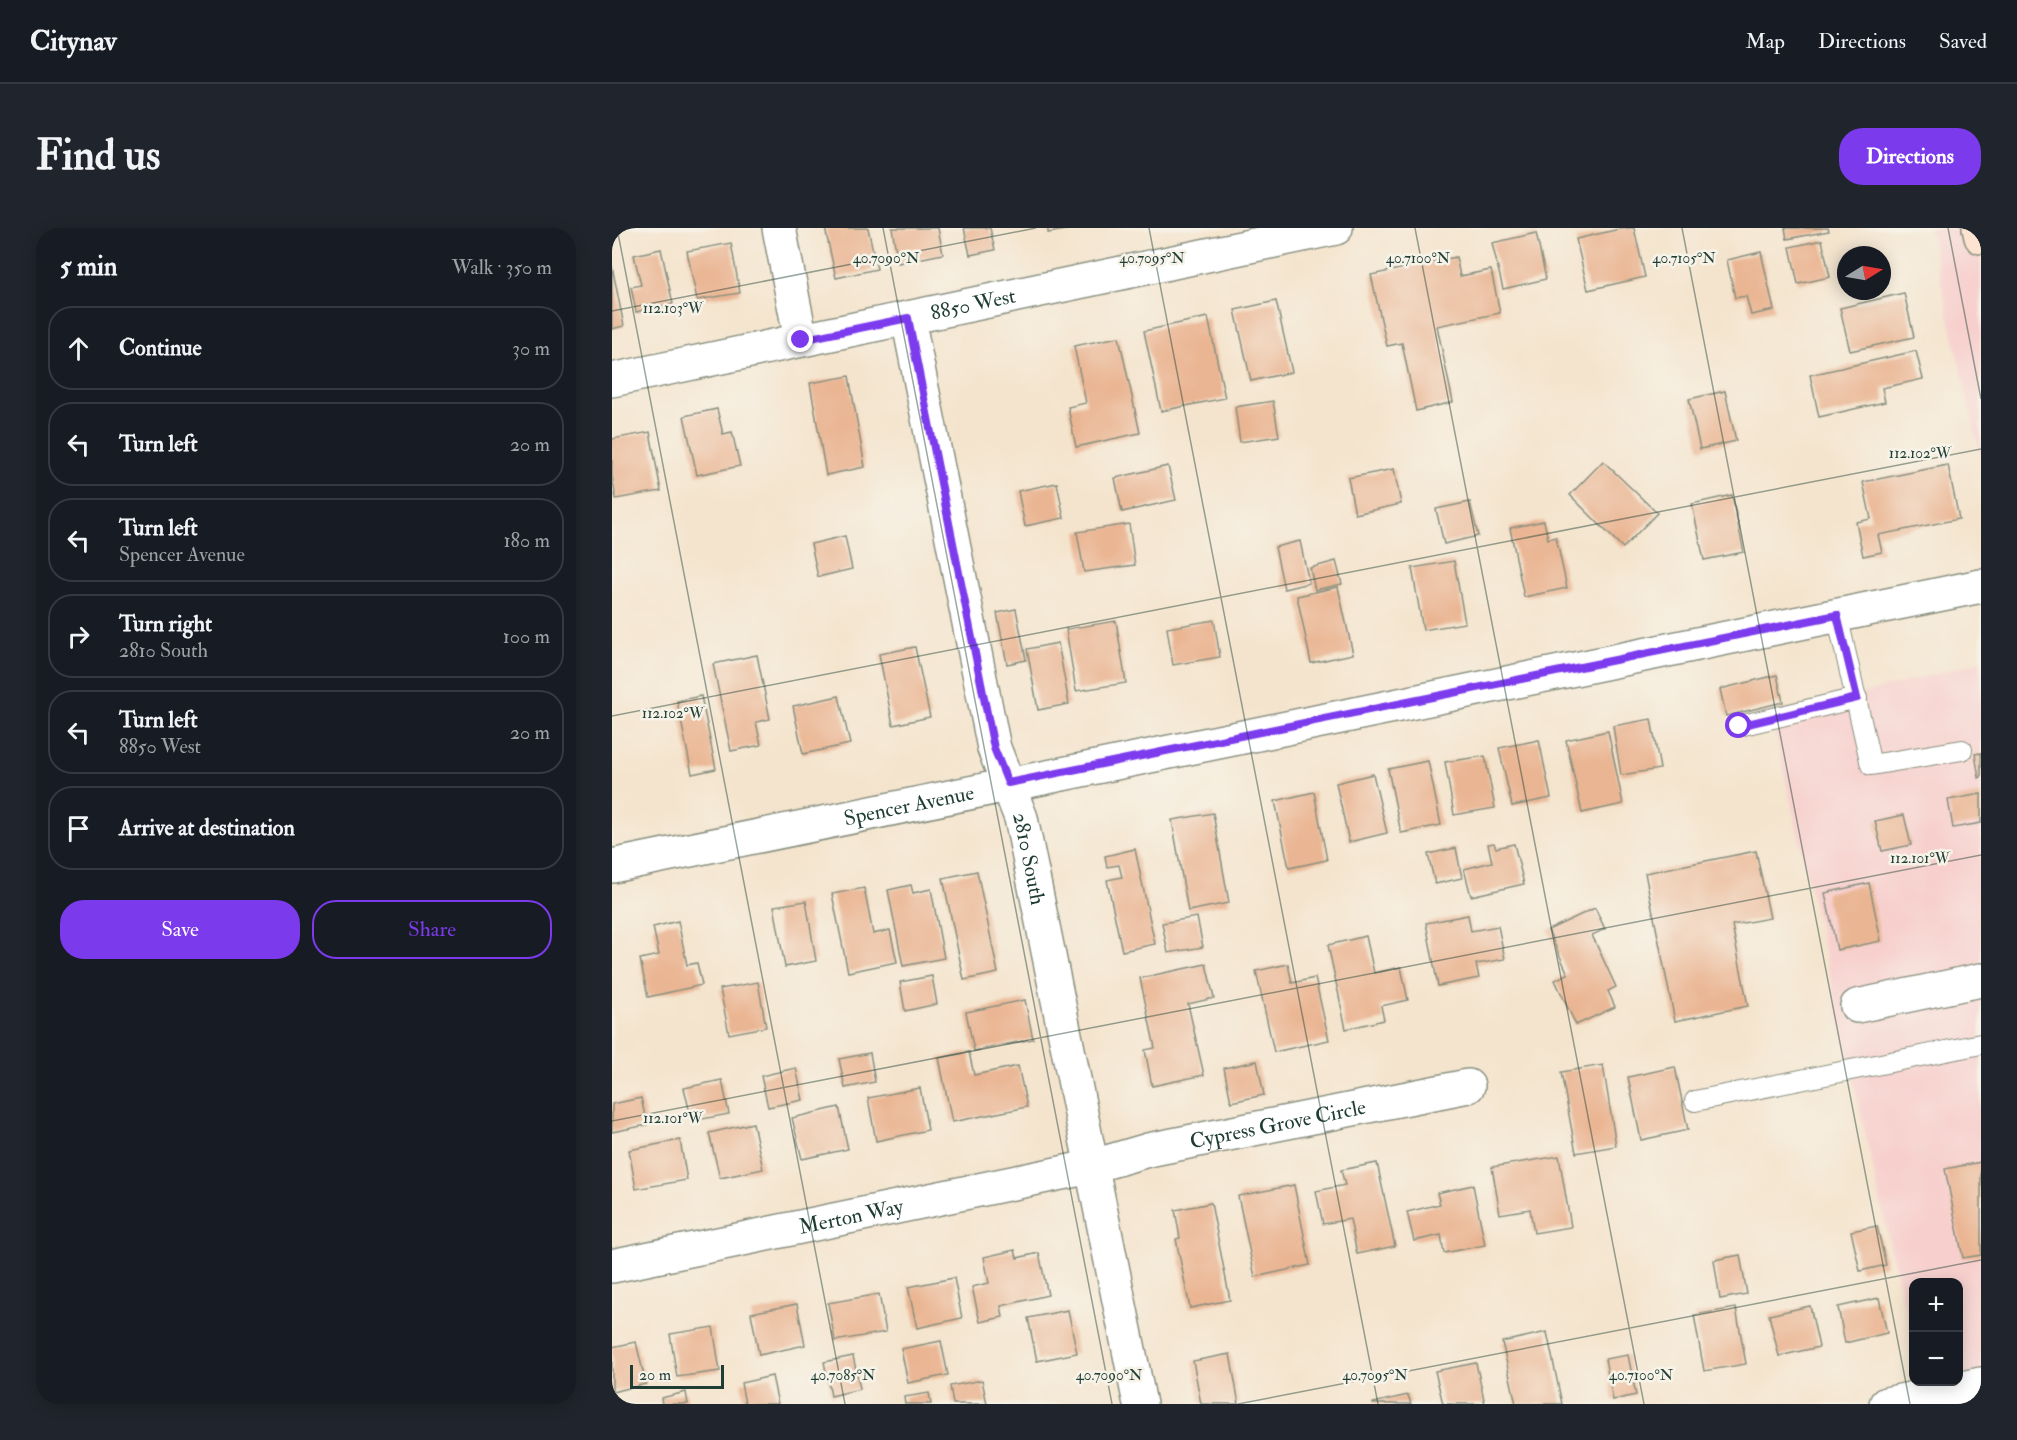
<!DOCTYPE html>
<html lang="en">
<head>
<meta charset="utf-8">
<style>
  body { margin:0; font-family:"IM FELL Double Pica",serif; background:#20242c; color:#f1f3f6 }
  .controls { position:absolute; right:18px; bottom:18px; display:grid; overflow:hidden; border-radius:12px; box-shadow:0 3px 15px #0003 }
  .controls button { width:54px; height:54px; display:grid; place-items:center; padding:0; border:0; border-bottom:2px solid #363941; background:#171b24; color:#f1f3f6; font:30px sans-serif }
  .compass { position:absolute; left:1225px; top:18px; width:54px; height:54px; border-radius:50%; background:#171b24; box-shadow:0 3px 15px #0003; rotate:79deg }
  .scale { position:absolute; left:18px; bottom:15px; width:94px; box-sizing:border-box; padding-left:6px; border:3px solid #1f3d34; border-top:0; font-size:16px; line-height:21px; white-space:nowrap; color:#1f3d34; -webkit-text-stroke:4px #f7f3e8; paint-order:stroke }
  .stop { position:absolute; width:18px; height:18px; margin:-14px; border:4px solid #7c3aed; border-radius:50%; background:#fff }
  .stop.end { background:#7c3aed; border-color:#fff; box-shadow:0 2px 6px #0008 }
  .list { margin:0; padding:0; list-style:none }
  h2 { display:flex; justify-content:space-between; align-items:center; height:78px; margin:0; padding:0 24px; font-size:26px }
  h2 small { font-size:20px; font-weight:400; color:#9ea1a6 }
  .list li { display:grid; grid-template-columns:39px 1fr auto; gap:18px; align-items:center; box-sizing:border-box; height:84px; margin:0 12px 12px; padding:0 12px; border:2px solid #363941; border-radius:24px }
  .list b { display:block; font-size:22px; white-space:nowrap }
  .list p { margin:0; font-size:20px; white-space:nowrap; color:#9ea1a6 }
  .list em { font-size:20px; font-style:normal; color:#9ea1a6 }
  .actions { display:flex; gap:12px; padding:18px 24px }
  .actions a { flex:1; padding:14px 0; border:2px solid #7c3aed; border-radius:24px; text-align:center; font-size:21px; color:#7c3aed }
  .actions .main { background:#7c3aed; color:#fff }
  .icon { flex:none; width:33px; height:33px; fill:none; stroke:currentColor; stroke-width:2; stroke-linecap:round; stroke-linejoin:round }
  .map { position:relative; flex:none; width:1369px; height:1176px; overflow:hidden; border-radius:24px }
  header { display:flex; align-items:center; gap:36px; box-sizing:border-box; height:84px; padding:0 30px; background:#171b24; border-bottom:2px solid #363941 }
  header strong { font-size:28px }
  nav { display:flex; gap:33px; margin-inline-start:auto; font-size:21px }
  .intro { display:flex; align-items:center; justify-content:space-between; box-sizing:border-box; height:144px; padding:0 36px }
  h1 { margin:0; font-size:42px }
  .button { padding:15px 27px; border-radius:24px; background:#7c3aed; color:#fff; font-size:21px; font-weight:700 }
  main { display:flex; gap:36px; padding:0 36px }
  aside { flex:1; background:#171b24; border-radius:24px; box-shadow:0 3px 15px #0003 }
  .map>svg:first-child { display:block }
</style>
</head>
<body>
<header>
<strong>Citynav</strong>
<nav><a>Map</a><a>Directions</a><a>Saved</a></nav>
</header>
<div class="intro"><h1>Find us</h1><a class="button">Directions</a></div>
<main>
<aside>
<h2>5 min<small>Walk · 350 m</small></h2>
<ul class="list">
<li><svg class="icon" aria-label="ahead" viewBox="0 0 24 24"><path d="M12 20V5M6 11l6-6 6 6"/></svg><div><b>Continue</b></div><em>30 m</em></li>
<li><svg class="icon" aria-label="left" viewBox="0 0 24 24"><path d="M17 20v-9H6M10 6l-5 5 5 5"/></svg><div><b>Turn left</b></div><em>20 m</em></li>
<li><svg class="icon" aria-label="left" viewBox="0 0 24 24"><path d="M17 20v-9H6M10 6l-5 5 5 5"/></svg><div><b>Turn left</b><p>Spencer Avenue</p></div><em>180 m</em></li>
<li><svg class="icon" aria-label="right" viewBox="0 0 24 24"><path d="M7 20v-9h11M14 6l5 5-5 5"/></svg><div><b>Turn right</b><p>2810 South</p></div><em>100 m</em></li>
<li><svg class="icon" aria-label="left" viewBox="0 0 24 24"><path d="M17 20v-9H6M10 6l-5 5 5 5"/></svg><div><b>Turn left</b><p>8850 West</p></div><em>20 m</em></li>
<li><svg class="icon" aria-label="arrive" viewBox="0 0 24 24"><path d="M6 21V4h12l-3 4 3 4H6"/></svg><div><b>Arrive at destination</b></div></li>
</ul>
<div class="actions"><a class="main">Save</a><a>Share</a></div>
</aside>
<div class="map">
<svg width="1369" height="1176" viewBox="0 0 1369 1176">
  <rect width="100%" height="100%" fill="#f7f3e8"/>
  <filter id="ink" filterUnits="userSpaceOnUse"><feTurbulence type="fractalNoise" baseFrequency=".0167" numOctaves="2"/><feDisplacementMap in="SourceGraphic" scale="12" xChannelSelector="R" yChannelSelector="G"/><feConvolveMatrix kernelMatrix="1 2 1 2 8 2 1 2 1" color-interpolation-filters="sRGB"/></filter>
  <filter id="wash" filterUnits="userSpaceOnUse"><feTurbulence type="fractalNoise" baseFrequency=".008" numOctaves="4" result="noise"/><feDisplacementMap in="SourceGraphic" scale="24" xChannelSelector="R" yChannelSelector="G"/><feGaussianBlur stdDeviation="1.35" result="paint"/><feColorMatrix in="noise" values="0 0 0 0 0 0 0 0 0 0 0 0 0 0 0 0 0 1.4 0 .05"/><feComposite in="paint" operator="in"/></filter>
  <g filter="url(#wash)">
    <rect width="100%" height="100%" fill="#f4e4cd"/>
    <g fill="#f7d0ce">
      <polygon points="1317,0 1369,0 1369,232"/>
      <polygon points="1369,433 1369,1176 1315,1176 1346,1154 1346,1054 1302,1054 1301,1118 1160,491"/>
    </g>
    <g id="blocks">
      <g fill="#eab593">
        <polygon points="213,0 256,0 265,41 224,50"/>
        <polygon points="280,0 326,0 331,26 286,35"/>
        <polygon points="352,0 378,0 383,22 358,27"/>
        <polygon points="436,0 458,0 458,1 436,5"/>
        <polygon points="1012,0 1022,0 1033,49 976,62 964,11"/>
        <polygon points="1173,0 1216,0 1217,3 1175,11"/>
        <polygon points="924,5 934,51 891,61 880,15"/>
        <polygon points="1210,12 1218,49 1186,56 1178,19"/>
        <polygon points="119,15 128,65 85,72 75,23"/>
        <polygon points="49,21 61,76 24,84 19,59 29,57 22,27"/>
        <polygon points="1149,24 1162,82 1139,87 1134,68 1123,70 1115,32"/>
        <polygon points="844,29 848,48 879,42 888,85 825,98 841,174 804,183 790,115 775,118 759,47"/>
        <polygon points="0,38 12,98 0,101"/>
        <polygon points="1292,65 1302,109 1238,123 1228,80"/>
        <polygon points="664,73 680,144 639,153 623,82"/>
        <polygon points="596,89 613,170 549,183 532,103"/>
        <polygon points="507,109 528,205 464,219 456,179 474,175 462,118"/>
        <polygon points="1304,123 1311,151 1270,160 1273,174 1207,189 1198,147"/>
        <polygon points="237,148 253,239 214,247 198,155"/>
        <polygon points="1113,163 1124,213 1088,221 1077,171"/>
        <polygon points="661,173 667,208 628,214 623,179"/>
        <polygon points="105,181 111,206 120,204 128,238 85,247 72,188"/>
        <polygon points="38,204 49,263 4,271 0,248 0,211"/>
        <polygon points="991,233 1045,285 1011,320 958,267"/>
        <polygon points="1336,237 1347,291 1266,307 1270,324 1251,328 1244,294 1259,291 1251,254"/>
        <polygon points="556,238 564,272 510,284 503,250"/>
        <polygon points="782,241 789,276 743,286 736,250"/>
        <polygon points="445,255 452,290 413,298 406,263"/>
        <polygon points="1120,267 1132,324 1092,332 1080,276"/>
        <polygon points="858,274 866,308 832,316 824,281"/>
        <polygon points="932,293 936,311 944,309 955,360 912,369 898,300"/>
        <polygon points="517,296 523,337 472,344 465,304"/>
        <polygon points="233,308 240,341 206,349 199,316"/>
        <polygon points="688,313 697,355 672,361 663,319"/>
        <polygon points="724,333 730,356 703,362 698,340"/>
        <polygon points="842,333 853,395 811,402 800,340"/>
        <polygon points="726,359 741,426 699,435 685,368"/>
        <polygon points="404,381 414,432 395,436 385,385"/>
        <polygon points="602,392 608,429 561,437 555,400"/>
        <polygon points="504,393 514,455 464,463 454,401"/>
        <polygon points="446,415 457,476 426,482 415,421"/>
        <polygon points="303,419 318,489 281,497 267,426"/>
        <polygon points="145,427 158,491 144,494 149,517 119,523 101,436"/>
        <polygon points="1165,447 1171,474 1114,488 1108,461"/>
        <polygon points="89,468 104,541 80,546 65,473"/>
        <polygon points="227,468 238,516 191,526 181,478"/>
        <polygon points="1039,491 1048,541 1009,547 1001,498"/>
        <polygon points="996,503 1011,576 970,585 954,512"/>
        <polygon points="927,512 939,570 900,578 887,520"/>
        <polygon points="1369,525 1369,549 1367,550 1363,526"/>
        <polygon points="873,528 883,580 842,587 833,534"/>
        <polygon points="816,533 829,597 789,605 776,541"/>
        <polygon points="761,546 775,605 737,614 724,555"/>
        <polygon points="702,564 715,632 677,640 663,573"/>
        <polygon points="1369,566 1369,595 1341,600 1336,572"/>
        <polygon points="601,585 617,675 576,683 560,592"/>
        <polygon points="1292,587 1299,617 1270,623 1263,593"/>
        <polygon points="882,615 884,620 902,616 912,656 859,668 852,641 880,634 876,616"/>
        <polygon points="844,620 850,650 823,656 816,626"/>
        <polygon points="523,621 543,716 510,723 495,652 510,649 507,637 495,639 493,628"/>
        <polygon points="1144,623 1158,690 1120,697 1136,778 1063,793 1033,645"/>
        <polygon points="365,643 386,745 352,752 331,650"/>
        <polygon points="1257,655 1269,713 1225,722 1213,665"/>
        <polygon points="299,657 301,665 319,661 332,730 291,738 276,662"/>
        <polygon points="252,660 261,706 278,702 285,734 236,744 220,666"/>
        <polygon points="194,673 204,733 173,739 162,678"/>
        <polygon points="983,680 993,701 980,707 1004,759 996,763 1003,779 964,797 943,752 956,746 936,702"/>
        <polygon points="856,687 859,703 886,698 893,731 864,736 867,750 826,758 814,695"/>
        <polygon points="585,689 591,719 556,725 550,695"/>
        <polygon points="66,693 75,737 85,735 90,757 36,769 28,731 47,727 41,699"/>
        <polygon points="754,708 762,745 789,739 796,772 769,778 772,792 734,801 716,717"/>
        <polygon points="594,736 602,770 576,776 592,847 540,858 533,822 543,820 528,750"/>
        <polygon points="676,736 680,755 703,750 717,812 662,824 644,743"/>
        <polygon points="320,748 325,776 293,783 288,754"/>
        <polygon points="146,754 154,799 117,806 108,761"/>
        <polygon points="413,772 421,811 362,823 354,784"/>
        <polygon points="357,824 362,847 406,838 415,879 340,894 327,830"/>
        <polygon points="258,825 263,854 233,860 227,831"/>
        <polygon points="645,833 652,867 619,874 612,840"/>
        <polygon points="991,837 1004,918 964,925 949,844"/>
        <polygon points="1063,839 1076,902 1029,912 1016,849"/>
        <polygon points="184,840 191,872 156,879 149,848"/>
        <polygon points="110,852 117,886 80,893 72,860"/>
        <polygon points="308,860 316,902 264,913 256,870"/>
        <polygon points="29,870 35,897 0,904 0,876"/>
        <polygon points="227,879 236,921 190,931 180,890"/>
        <polygon points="141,895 151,941 108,950 97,905"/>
        <polygon points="68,912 75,952 24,961 17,922"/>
        <polygon points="947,928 959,999 922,1005 918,981 888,986 880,939"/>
        <polygon points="1369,934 1369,1027 1351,1030 1333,941"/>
        <polygon points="765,935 783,1018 745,1026 738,991 711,996 704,963 733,957 729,942"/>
        <polygon points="682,957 698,1037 643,1049 626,968"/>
        <polygon points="861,957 873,1017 832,1025 829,1007 802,1013 795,984 828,976 825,965"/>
        <polygon points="599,975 618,1072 578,1080 564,1011 568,1010 563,982"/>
        <polygon points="1265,998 1274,1037 1248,1043 1239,1003"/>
        <polygon points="403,1022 405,1030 427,1025 436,1067 389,1078 391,1089 368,1094 360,1059 377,1055 372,1029"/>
        <polygon points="1128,1027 1135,1066 1108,1071 1102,1032"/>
        <polygon points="342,1050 350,1090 305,1100 296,1059"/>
        <polygon points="267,1066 274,1104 223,1113 216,1075"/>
        <polygon points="1267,1070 1275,1105 1233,1115 1226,1079"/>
        <polygon points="185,1076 193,1117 147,1127 139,1085"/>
        <polygon points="1198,1078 1207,1119 1167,1128 1157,1087"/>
        <polygon points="1124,1080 1134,1136 1092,1143 1082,1087"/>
        <polygon points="456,1082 465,1125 425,1133 416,1090"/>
        <polygon points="101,1099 108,1143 65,1149 58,1106"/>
        <polygon points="935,1104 950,1176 904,1176 890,1114"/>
        <polygon points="329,1113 336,1147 296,1155 289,1121"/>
        <polygon points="24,1114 34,1156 0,1164 0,1119"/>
        <polygon points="618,1126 627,1176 589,1176 581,1133"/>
        <polygon points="1016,1127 1024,1167 1001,1172 993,1131"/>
        <polygon points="241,1128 248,1161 219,1168 212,1134"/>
        <polygon points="864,1135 873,1176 831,1176 823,1143"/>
        <polygon points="160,1148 166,1176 133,1176 129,1155"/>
        <polygon points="370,1152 375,1176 341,1176 338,1158"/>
        <polygon points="74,1164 76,1176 50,1176 49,1170"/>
        <polygon points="317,1165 319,1176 293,1176 292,1169"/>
        <polygon points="796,1167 799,1176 761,1176 761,1175"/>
      </g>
    </g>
  </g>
  <g filter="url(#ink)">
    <use href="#blocks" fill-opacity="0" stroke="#8a9080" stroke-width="1.5"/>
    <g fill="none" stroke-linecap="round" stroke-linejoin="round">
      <defs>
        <g id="lane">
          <polyline points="1225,387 1259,537 1350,522"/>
          <polyline points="1127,498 1245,470"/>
          <polyline points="1083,873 1369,816"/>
        </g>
        <g id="street">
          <polyline points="167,0 189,112"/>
          <path id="s1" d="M296,90L382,520L409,590L528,1176"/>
          <path id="s2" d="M0,152L724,0"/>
          <path id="s3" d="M0,638L1369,358"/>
          <polyline points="1245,778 1369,752"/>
          <path id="s4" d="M0,1038L478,939L536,922L856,858"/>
          <polyline points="1274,1176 1369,1156"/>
        </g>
        <polyline id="secondary" points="1367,0 1369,9"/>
      </defs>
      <use href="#lane" stroke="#8a9080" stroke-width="22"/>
      <use href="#street" stroke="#8a9080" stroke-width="36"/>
      <use href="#secondary" stroke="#8a9080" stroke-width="36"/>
      <use href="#lane" stroke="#fff" stroke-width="20"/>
      <use href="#street" stroke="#fff" stroke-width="33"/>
      <use href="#secondary" stroke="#fde4d0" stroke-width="33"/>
    </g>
  </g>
  <g fill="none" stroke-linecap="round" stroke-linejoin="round" filter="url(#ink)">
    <polyline stroke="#7c3aed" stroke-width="8" points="189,112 296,90 382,520 396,555 1225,387 1245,470 1127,498"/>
  </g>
  <path fill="none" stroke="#1f3d34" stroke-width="1.5" stroke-opacity="0.45" d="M5,0L233,1176M271,0L500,1176M537,0L766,1176M803,0L1032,1176M1070,0L1298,1176M1336,0L1369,171M0,83L424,0M0,488L1369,221M0,893L1369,627M626,1176L1369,1032"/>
  <g text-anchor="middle" stroke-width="5" stroke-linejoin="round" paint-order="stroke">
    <g font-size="21" fill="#1f3d34" stroke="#f7f3e8">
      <text dy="7" stroke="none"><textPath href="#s2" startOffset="369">8850 West</textPath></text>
      <text dy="7" stroke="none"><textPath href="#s3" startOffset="303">Spencer Avenue</textPath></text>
      <text dy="7" stroke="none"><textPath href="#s1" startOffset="555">2810 South</textPath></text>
      <text dy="7" stroke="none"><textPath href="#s4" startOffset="681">Cypress Grove Circle</textPath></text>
      <text dy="7" stroke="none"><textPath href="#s4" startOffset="244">Merton Way</textPath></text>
    </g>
  </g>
  <g font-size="15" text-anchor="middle" fill="#1f3d34" stroke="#f7f3e8" stroke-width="5" stroke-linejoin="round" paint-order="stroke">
    <text x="274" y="35">40.7090°N</text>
    <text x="540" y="35">40.7095°N</text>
    <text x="806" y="35">40.7100°N</text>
    <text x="1072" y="35">40.7105°N</text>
    <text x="61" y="85">112.103°W</text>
    <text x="1308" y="230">112.102°W</text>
    <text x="61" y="490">112.102°W</text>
    <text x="1308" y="635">112.101°W</text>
    <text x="61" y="895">112.101°W</text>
    <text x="231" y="1152">40.7085°N</text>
    <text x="497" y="1152">40.7090°N</text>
    <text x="763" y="1152">40.7095°N</text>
    <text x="1029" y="1152">40.7100°N</text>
  </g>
</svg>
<div class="controls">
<button>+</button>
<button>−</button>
</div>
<svg class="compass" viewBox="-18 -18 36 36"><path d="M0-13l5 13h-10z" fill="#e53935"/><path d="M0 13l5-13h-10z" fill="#9ea1a6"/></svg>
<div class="scale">20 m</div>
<div class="stop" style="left:1127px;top:498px"></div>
<div class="stop end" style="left:189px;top:112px"></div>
</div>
</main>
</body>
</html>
